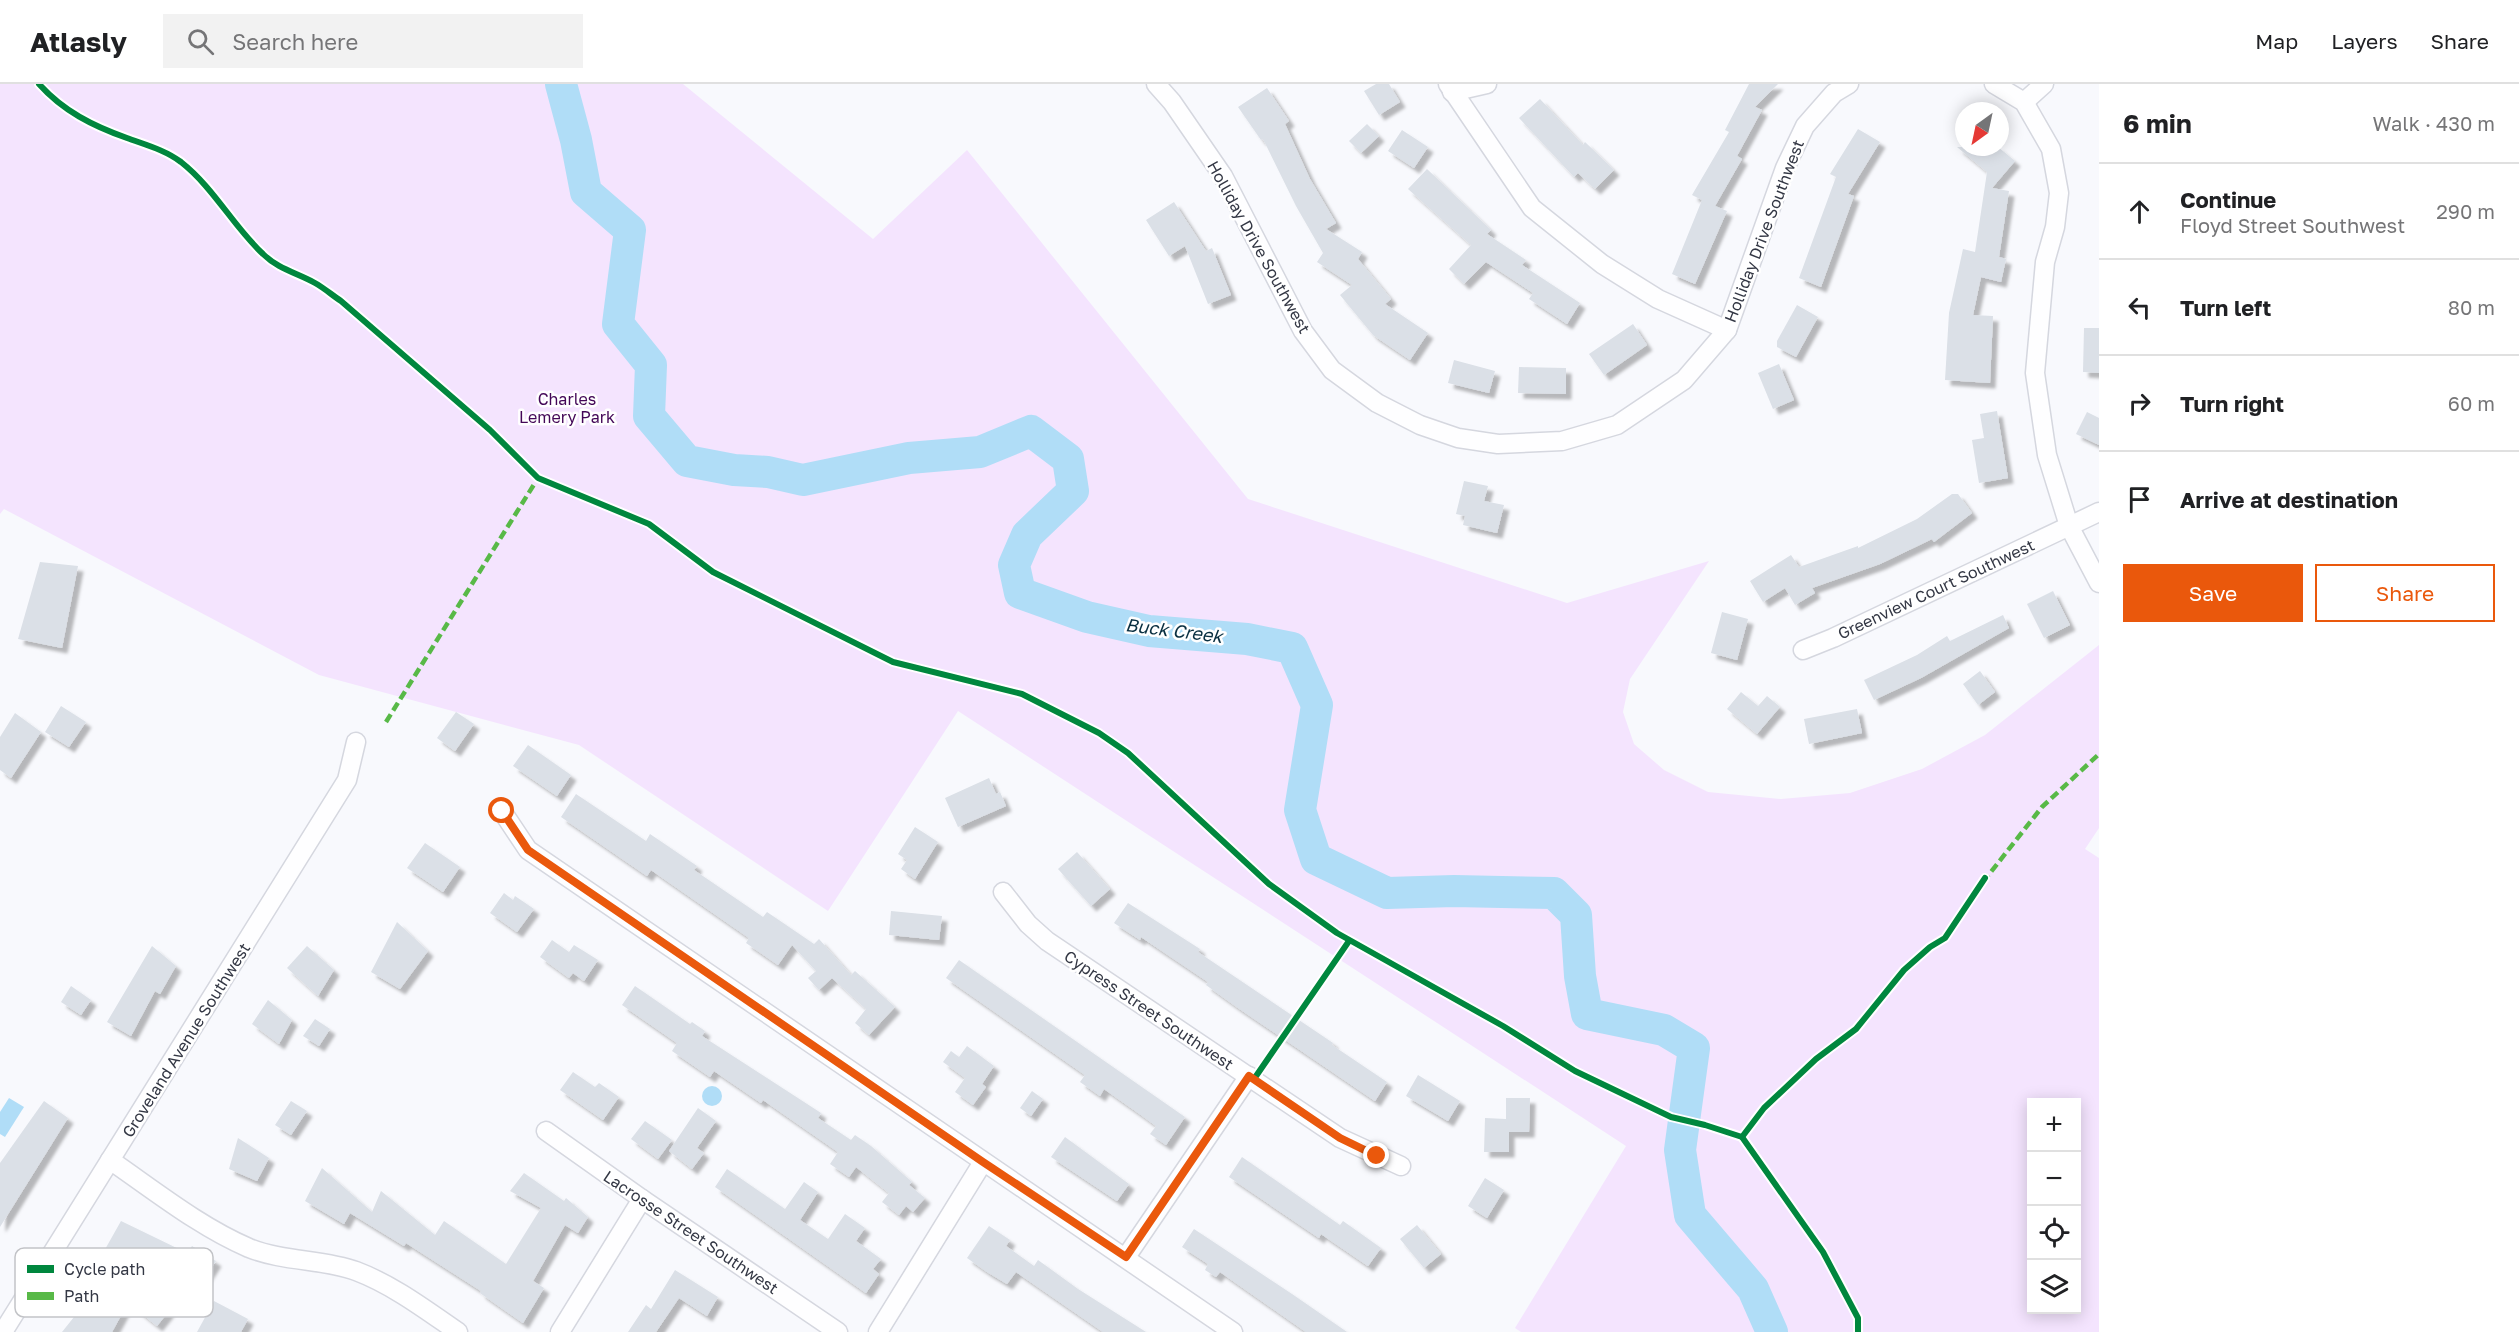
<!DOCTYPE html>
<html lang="en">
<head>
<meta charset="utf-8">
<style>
  body { margin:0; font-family:"Golos Text",sans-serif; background:#f2f2f2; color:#202124 }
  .controls { position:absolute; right:18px; bottom:18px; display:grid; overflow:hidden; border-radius:0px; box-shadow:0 3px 15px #0003 }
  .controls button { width:54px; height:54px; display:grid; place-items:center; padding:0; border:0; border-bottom:2px solid #e0e0e0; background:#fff; color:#202124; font:30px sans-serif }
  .compass { position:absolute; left:1955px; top:18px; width:54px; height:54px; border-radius:50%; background:#fff; box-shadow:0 3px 15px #0003; rotate:213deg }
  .stop { position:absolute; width:18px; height:18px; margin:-14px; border:4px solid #ea580c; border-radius:50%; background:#fff }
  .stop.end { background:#ea580c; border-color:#fff; box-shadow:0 2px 6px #0008 }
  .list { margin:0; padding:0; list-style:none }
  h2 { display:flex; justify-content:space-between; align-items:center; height:78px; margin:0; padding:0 24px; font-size:26px }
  h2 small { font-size:20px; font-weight:400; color:#757577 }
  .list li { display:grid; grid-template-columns:39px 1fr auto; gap:18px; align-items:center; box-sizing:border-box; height:96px; padding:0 24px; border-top:2px solid #e0e0e0 }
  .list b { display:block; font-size:22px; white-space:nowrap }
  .list p { margin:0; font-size:20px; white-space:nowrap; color:#757577 }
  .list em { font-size:20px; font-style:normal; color:#757577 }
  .actions { display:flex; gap:12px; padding:18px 24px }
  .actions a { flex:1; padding:14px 0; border:2px solid #ea580c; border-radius:0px; text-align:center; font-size:21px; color:#ea580c }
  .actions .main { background:#ea580c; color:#fff }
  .icon { flex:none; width:33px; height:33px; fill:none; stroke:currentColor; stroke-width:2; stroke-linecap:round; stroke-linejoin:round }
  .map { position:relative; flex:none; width:2099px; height:1248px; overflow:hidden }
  header { display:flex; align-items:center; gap:36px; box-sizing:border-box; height:84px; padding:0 30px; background:#fff; border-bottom:2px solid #e0e0e0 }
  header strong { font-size:28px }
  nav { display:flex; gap:33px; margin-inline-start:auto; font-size:21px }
  .search { width:420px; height:54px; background:#f2f2f2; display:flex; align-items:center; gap:15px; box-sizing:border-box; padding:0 21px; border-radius:0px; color:#757577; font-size:22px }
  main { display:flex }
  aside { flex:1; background:#fff }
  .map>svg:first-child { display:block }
</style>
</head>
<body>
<header>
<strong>Atlasly</strong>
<div class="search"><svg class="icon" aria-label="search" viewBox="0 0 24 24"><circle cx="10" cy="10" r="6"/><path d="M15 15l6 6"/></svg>Search here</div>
<nav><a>Map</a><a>Layers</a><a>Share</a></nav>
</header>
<main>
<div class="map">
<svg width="2099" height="1248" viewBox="0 0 2099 1248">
  <defs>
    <filter id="shadow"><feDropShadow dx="5.5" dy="5.5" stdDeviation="1.5" flood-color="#0004"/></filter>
  </defs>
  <rect width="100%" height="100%" fill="#f8f9fd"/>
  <path fill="#f4e4fe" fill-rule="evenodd" d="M0,0H683L873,155L967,66L1248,415L1567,519L1709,477L1630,595L1623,628L1634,660L1664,686L1708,708L1781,715L1850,709L1922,685L1985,651L2099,561V744L2085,765L2099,774V1248H1521L1515,1244L1626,1062L958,627L828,827L579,661L319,591L4,425L0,430ZM2032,1018H2076V1226H2032Z"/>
  <g fill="#b0ddf7">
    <circle cx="712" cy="1012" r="10"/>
    <polygon points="9,1014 24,1023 5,1053 0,1050 0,1028"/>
  </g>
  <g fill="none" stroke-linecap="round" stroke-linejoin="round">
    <polyline stroke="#b0ddf7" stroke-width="32" points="561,0 576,56 586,108 630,146 618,240 651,281 649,332 687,377 734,386 768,388 803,396 909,374 980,368 1031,347 1068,375 1073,407 1027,451 1014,481 1020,509 1087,533 1149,547 1247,555 1292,564 1317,621 1300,726 1316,775 1387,809 1454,807 1554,809 1576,831 1580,892 1587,930 1664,946 1694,964 1680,1066 1690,1131 1753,1205 1772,1248"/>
  </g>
  <g fill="#dbe0e7" filter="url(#shadow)">
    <polygon points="1376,0 1389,0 1400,18 1379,31 1364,7"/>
    <polygon points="1749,0 1778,0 1755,23 1762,26 1737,72 1742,75 1715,122 1727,127 1695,200 1672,190 1702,116 1692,111 1729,48 1725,46"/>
    <polygon points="1267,4 1289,37 1285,40 1310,95 1336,139 1326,145 1362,168 1358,175 1391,215 1385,220 1428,249 1410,276 1373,251 1340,211 1352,201 1317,178 1323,169 1296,122 1263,55 1261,56 1238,23"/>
    <polygon points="1540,15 1583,61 1585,58 1614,86 1595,105 1578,89 1574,93 1519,34"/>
    <polygon points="1367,40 1379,52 1361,69 1349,57"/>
    <polygon points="1858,45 1880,58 1848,110 1854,112 1821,203 1799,194 1836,93 1830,90"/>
    <polygon points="1402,46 1428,63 1414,84 1388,67"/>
    <polygon points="1957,63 1998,63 2015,77 1992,104 2009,107 1999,173 2006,175 2001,198 1981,193 1973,231 1993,232 1990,299 1945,296 1949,229 1963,165 1975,168 1987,88"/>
    <polygon points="1427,85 1491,146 1487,150 1526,176 1522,181 1580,219 1567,240 1529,215 1533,209 1486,178 1464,200 1449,185 1471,161 1408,105"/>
    <polygon points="1174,118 1206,167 1212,164 1231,211 1208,220 1185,162 1169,172 1146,136"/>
    <polygon points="1797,221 1818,233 1796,273 1777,263 1777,257"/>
    <polygon points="1633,240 1647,261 1604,291 1589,270"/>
    <polygon points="2084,244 2099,244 2099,289 2083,288"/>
    <polygon points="1454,276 1495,287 1489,309 1448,299"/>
    <polygon points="1779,280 1794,316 1773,325 1758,289"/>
    <polygon points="1519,283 1566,284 1566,310 1518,309"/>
    <polygon points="1997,327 2008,394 1979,399 1972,356 1984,354 1980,330"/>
    <polygon points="2087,328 2099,334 2099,361 2076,350"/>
    <polygon points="1464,397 1488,402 1484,417 1504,421 1497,449 1463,441 1465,432 1456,430"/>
    <polygon points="1952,410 1958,410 1972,429 1934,458 1932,455 1880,480 1812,504 1815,509 1795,521 1785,504 1763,518 1750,497 1791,471 1799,483 1858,462 1858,464 1917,435"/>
    <polygon points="40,478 78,482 62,564 18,555"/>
    <polygon points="2053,507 2070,541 2044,554 2027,520"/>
    <polygon points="1722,528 1748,535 1737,576 1711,569"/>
    <polygon points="2003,531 2009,544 1921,594 1874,616 1864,596 1917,571 1947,552 1950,557"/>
    <polygon points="1980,587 1995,608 1978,621 1963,600"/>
    <polygon points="1741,608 1758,622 1767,612 1780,623 1757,650 1727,625"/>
    <polygon points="61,622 86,638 69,663 45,648"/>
    <polygon points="1857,625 1862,649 1809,660 1804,635"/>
    <polygon points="456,628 474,640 455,667 437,654"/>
    <polygon points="15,629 41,648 11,694 0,686 0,653"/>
    <polygon points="528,661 571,691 557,712 513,682"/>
    <polygon points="989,694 996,710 1000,708 1006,722 958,743 945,714"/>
    <polygon points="576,710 646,757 650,750 697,782 694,786 763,833 767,828 814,860 819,855 851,891 855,887 895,923 869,951 855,939 866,925 832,894 819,906 808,894 816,887 792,861 778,881 746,859 749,854 651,786 647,792 561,733"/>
    <polygon points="915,743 938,758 915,795 901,785 907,776 898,770"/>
    <polygon points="425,759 460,783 443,808 407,784"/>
    <polygon points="1077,768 1110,805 1091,822 1058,785"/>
    <polygon points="504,809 513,816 515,812 534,825 517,848 490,829"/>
    <polygon points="1128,819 1200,865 1198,868 1333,959 1332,961 1387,998 1375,1017 1238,924 1206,901 1208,898 1141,853 1140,856 1114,839"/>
    <polygon points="891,827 942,832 939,856 889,851"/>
    <polygon points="397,838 428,867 400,905 371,888"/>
    <polygon points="552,856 569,868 574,861 598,876 584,897 573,889 569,894 540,873"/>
    <polygon points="152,862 176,882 160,910 155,907 131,952 107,938"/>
    <polygon points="307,862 334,886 318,912 287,884"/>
    <polygon points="959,876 1185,1033 1166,1061 1150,1050 1156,1042 1141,1031 1104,1005 1100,1012 1080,998 1085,991 946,894"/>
    <polygon points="71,902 91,916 81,931 61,918"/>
    <polygon points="635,902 690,940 692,938 705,947 702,952 821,1029 818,1034 851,1056 855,1051 871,1062 912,1098 909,1101 925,1114 913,1128 906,1122 899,1131 882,1118 889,1109 856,1083 849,1093 830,1080 838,1068 763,1016 761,1019 714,987 710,993 672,967 677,959 622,921"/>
    <polygon points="268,916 292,936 279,960 252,940"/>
    <polygon points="315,935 330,945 319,962 303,952"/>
    <polygon points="967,962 994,982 982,1000 986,1003 973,1021 955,1008 965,994 943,978 951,967 959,973"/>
    <polygon points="573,988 595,1003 599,999 619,1013 603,1036 560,1006"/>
    <polygon points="1418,991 1460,1017 1448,1037 1406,1012"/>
    <polygon points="1032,1007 1043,1015 1031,1032 1020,1024"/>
    <polygon points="1506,1014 1530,1014 1529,1048 1509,1048 1509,1068 1484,1068 1485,1034 1506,1035"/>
    <polygon points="44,1017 68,1034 0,1143 0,1079"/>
    <polygon points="291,1017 307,1027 291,1051 275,1041"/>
    <polygon points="698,1024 716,1037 697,1064 704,1069 692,1085 669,1067"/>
    <polygon points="645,1037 672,1056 658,1075 631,1055"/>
    <polygon points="1065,1053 1129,1100 1117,1117 1051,1073"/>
    <polygon points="238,1054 269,1074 257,1097 229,1085"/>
    <polygon points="1242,1073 1340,1141 1343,1137 1381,1164 1368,1182 1321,1150 1319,1154 1229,1093"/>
    <polygon points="322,1084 372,1128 381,1107 435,1151 444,1137 506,1180 541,1124 510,1107 524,1089 564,1117 566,1114 588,1133 578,1149 565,1141 533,1197 544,1204 523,1239 480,1209 481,1207 406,1159 404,1162 350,1129 344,1140 305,1117"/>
    <polygon points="727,1085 785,1125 804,1098 818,1108 800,1136 828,1155 845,1130 865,1144 856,1157 881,1175 873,1185 879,1190 866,1209 715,1103"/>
    <polygon points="1485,1094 1504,1106 1487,1134 1468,1122"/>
    <polygon points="121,1137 187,1169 192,1162 216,1177 202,1199 166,1176 145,1208 169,1227 157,1242 128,1219 112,1248 62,1248 78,1228 74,1226 104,1179 99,1176"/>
    <polygon points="1417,1141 1441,1170 1424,1184 1400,1155"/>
    <polygon points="989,1142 1010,1156 1006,1162 1034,1182 1038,1176 1078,1205 1146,1248 1103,1248 1016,1188 1007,1200 987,1188 967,1174"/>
    <polygon points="1194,1145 1292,1210 1347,1248 1306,1248 1220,1188 1216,1193 1205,1186 1208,1180 1182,1163"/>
    <polygon points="675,1186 718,1213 707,1232 679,1214 656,1248 628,1248 646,1221 651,1225"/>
    <polygon points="214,1217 248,1235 241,1248 197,1248"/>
  </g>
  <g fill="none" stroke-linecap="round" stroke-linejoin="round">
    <defs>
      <g id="minor">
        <polyline points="1156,0 1172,18 1223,92 1303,247 1332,286 1377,319 1420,341 1458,354 1498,360 1562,357 1617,341 1684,296 1727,246 1785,84 1805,42 1834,9 1849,0"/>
        <polyline points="1448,0 1532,124 1602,180 1658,215 1727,246"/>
        <polyline points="1994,0 2024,18 2051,65 2059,109 2055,143 2045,178 2035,289 2047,371 2069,442 2099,499"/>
        <polyline points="1452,8 1487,0"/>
        <polyline points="2024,18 2044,0"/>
        <polyline points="1803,566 1833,554 2099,428"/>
        <polyline points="502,727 528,766 1233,1248"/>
        <polyline points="1003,808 1028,840 1047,857 1340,1054 1401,1082"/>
        <polyline points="546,1047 642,1115 838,1248"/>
        <path d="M110,1076C155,1107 200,1143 249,1164C284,1178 324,1175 356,1187C393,1201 426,1226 458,1248"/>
        <polyline points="1126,1173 1249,992"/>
        <polyline points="3,1248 347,696 356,658"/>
        <polyline points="560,1248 642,1115"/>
        <polyline points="878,1248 983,1078"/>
      </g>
    </defs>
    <use href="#minor" stroke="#d5d7df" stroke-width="21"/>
    <use href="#minor" stroke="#fefeff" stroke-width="18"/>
    <g stroke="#58b947" stroke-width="4.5" stroke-dasharray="9 4.5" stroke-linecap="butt">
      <polyline points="386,638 538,394"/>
      <polyline points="1983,798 2042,723 2099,670"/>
    </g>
    <defs>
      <g id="cycleway">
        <path d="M39,0C63,27 93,42 127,54C146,61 165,66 181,78C214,104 233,142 263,170C278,185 297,189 315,199C324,204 332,211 341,217L490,346L538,394L649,440L713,488L893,578L1022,610L1099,649L1128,669L1269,800L1337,849L1503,942L1575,987L1671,1033L1705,1041L1742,1053L1823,1168L1858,1234V1248"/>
        <polyline points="1254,995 1349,857"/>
        <polyline points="1742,1053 1764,1024 1816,975 1856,945 1904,886 1930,863 1945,854 1985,794"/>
      </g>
    </defs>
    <use href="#cycleway" stroke="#fff" stroke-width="10"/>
    <use href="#cycleway" stroke="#00873e" stroke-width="6"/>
  </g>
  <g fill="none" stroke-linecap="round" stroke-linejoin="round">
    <polyline stroke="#ea580c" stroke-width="8" points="502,727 528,766 983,1078 1126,1173 1249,992 1340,1054 1377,1072"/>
  </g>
  <g text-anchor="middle" stroke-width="5" stroke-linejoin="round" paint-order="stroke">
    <g font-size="16" fill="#333744" stroke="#fff">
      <text transform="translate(1764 147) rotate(-69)" y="6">Holliday Drive Southwest</text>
      <text transform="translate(1259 163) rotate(61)" y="6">Holliday Drive Southwest</text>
      <text transform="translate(1936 505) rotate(-25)" y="6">Greenview Court Southwest</text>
      <text transform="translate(1149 926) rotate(34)" y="6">Cypress Street Southwest</text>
      <text transform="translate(186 956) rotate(-58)" y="6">Groveland Avenue Southwest</text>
      <text transform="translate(691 1148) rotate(34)" y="6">Lacrosse Street Southwest</text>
    </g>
    <g font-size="16" fill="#430757" stroke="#fff">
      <text x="567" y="321">Charles<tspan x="567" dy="18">Lemery Park</tspan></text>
    </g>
    <g font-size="18" font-style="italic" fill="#092f41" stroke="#fff">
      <text transform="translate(1174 547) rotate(7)" y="6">Buck Creek</text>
    </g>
  </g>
  <rect x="15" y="1164" width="198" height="69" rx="9" fill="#fff" stroke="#c2c3c7" stroke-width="1.5"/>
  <rect x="27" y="1181" width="27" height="8" fill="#00873e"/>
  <rect x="27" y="1208" width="27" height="8" fill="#58b947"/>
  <g font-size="16" fill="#333744">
    <text x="64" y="1191">Cycle path</text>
    <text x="64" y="1218">Path</text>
  </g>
</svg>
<div class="controls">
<button>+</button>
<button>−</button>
<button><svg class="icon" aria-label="locate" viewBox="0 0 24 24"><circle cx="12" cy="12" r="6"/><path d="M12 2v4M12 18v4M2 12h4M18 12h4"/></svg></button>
<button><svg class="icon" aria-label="layers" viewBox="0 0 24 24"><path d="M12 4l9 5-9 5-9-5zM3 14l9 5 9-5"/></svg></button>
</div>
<svg class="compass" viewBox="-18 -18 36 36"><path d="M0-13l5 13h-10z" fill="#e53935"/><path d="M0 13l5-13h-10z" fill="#757577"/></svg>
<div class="stop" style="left:502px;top:727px"></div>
<div class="stop end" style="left:1377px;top:1072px"></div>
</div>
<aside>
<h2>6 min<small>Walk · 430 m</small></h2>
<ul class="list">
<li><svg class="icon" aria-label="ahead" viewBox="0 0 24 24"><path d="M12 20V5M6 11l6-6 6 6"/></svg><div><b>Continue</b><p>Floyd Street Southwest</p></div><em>290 m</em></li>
<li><svg class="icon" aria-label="left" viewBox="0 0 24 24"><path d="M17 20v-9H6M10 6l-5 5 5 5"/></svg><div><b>Turn left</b></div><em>80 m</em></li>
<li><svg class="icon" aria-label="right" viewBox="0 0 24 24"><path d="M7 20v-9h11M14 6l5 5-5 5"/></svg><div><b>Turn right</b></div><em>60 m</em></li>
<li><svg class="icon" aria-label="arrive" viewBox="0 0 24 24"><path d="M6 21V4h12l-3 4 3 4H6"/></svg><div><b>Arrive at destination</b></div></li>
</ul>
<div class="actions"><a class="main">Save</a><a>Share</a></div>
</aside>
</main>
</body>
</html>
